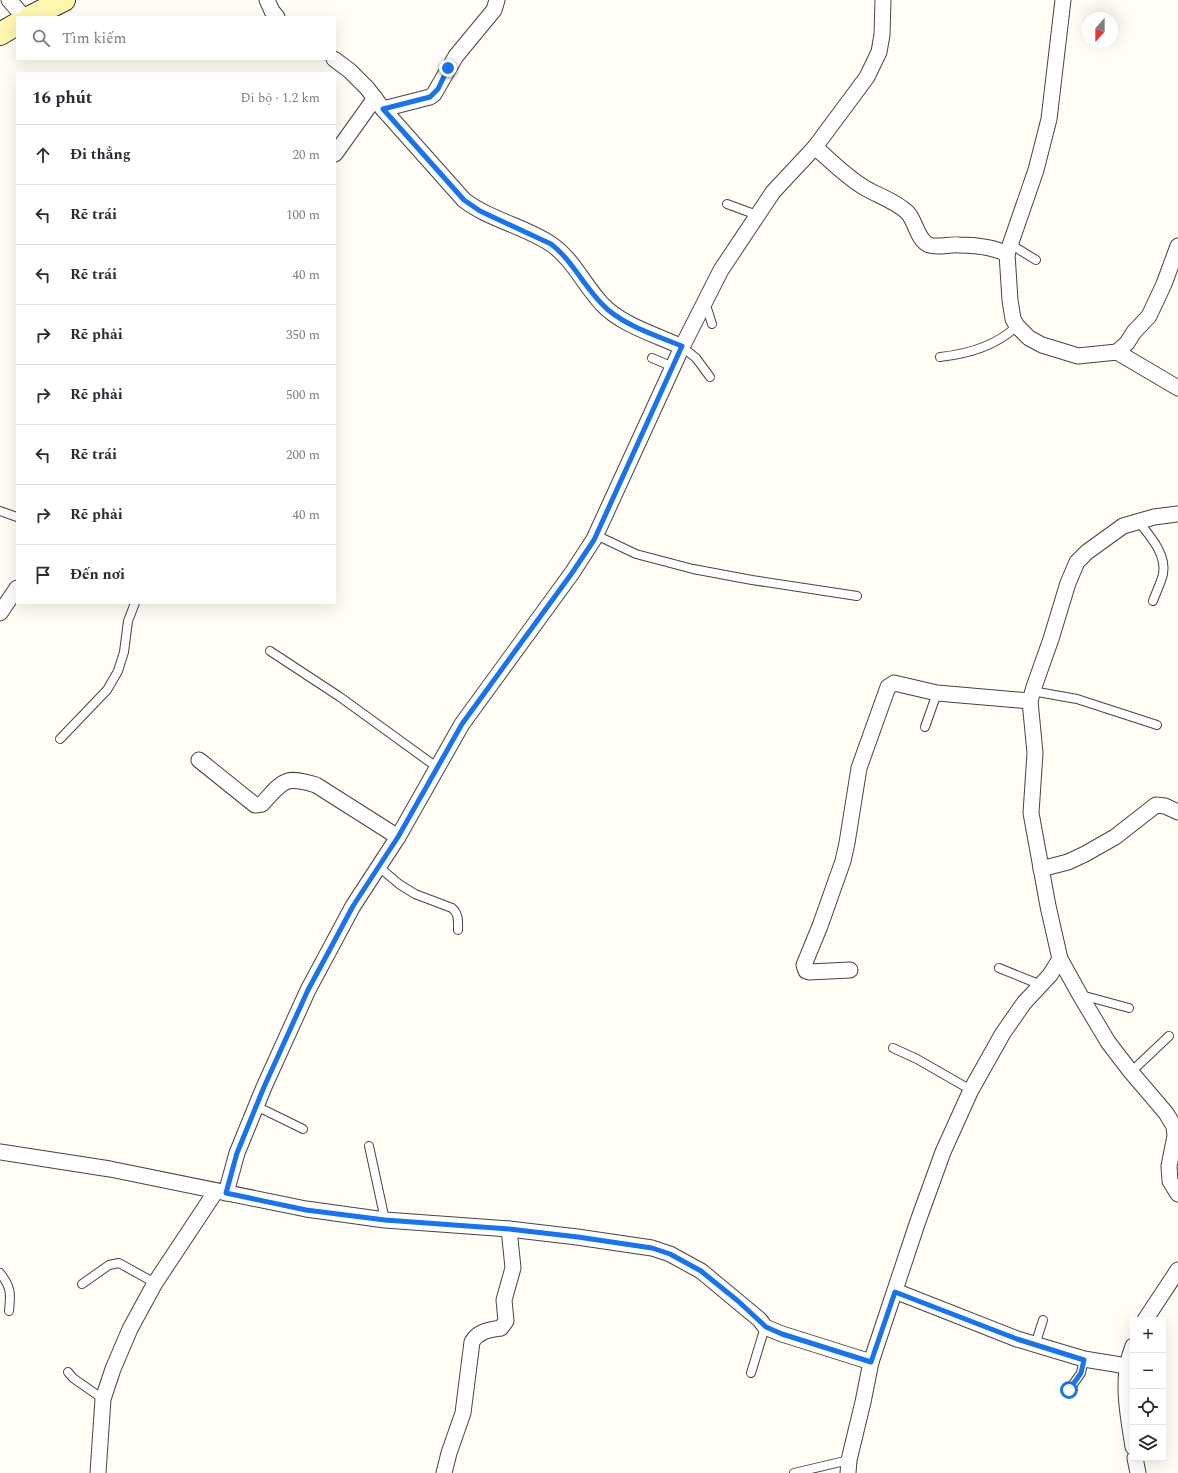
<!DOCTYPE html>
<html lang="vi">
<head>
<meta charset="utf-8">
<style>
  body { margin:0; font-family:Spectral,serif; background:#f7f7f7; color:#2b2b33 }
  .controls { position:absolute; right:12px; bottom:12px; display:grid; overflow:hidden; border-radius:0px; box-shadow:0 4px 16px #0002 }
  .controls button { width:36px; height:36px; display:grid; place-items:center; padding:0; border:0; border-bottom:1px solid #e1e1e2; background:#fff; color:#2b2b33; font:20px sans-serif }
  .compass { position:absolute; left:1082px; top:12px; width:36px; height:36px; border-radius:50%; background:#fff; box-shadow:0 4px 16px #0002; rotate:201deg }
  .stop { position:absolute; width:12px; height:12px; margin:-9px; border:3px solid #1a73e8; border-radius:50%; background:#fff }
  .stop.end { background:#1a73e8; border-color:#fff; box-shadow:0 1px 4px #0008 }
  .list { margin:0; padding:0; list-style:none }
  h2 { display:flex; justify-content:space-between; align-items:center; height:52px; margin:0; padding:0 16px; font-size:17px }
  h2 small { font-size:13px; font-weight:400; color:#7c7c81 }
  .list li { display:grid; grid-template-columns:26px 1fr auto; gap:12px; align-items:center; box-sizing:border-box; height:60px; padding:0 16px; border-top:1px solid #e1e1e2 }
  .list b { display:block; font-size:15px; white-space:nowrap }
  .list em { font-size:13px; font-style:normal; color:#7c7c81 }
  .icon { flex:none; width:22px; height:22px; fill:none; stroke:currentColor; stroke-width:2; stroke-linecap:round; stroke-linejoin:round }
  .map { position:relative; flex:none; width:1178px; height:1473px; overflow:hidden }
  .search { position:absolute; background:#fff; box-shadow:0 4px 16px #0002; left:16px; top:16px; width:320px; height:44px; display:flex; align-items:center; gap:10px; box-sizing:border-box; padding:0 14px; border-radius:0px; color:#7c7c81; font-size:15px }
  .panel { position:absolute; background:#fff; box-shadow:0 4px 16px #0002; left:16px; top:72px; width:320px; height:532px; border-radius:0px }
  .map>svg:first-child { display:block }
</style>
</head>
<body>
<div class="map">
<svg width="1178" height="1473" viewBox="0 0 1178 1473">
  <rect width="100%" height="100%" fill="#fffdf5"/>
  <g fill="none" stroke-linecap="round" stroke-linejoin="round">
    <defs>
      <g id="lane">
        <polyline points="727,204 757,215"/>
        <polyline points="1010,244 1036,260"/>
        <polyline points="705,302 712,324"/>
        <polyline points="682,347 696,358 710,377"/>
        <path d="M940,357C969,354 996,346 1017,326"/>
        <polyline points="652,358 673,367"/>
        <polyline points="0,511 17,517"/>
        <path d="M1138,521C1149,535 1167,554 1163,574C1161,583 1156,592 1153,601"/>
        <polyline points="596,535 636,554 693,569 752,580 857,596"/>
        <polyline points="270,651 340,697 438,768"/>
        <polyline points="1032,691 1077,699 1157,725"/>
        <polyline points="925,727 937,693"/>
        <polyline points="60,739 107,690 118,671 124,652 128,621 135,603"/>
        <path d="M379,867L399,884L415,894L452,908C459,914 458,921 458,930"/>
        <polyline points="999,968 1041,985"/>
        <polyline points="1081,995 1129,1008"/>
        <polyline points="893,1048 917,1059 971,1090"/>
        <polyline points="1131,1072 1169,1036"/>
        <polyline points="256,1106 303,1129"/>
        <polyline points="369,1146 385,1220"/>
        <path d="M0,1273C11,1287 11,1293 9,1311"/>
        <polyline points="82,1284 109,1265 119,1263 155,1283"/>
        <polyline points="1035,1345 1043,1320"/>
        <polyline points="68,1372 73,1378 103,1399"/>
        <polyline points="751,1373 765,1327"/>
        <polyline points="1069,1390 1081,1373 1084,1359"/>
        <polyline points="794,1473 849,1460"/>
      </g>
      <g id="street">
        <polyline points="9,0 24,17"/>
        <polyline points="267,0 272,11 277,17"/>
        <polyline points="1063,0 1049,119 1036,170 1007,254 1010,300 1013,319 1017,326 1029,338 1042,345 1078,356 1117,352 1178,388"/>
        <path d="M334,59L350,71L367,88L383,109L464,200C490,220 524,226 551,244C573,259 584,285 602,304C621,325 657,335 682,347"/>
        <polyline points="383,109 430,97 434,94 456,56 494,10 497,0"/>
        <path d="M815,147C831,161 846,177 865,188C879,196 895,201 907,212C916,221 917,240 929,245C938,248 950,244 959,245C974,245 993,247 1007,254"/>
        <polyline points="335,154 375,98"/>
        <polyline points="1117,352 1127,343 1134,332 1149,316 1164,284 1178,246"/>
        <polyline points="1178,514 1154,517 1123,526 1087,552 1077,562 1068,583 1051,639 1034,687 1030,701 1035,753 1031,813 1048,906 1060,959 1080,995 1108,1042 1131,1072 1166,1113 1174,1126 1175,1136 1169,1166 1170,1181 1178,1194"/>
        <polyline points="0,613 17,588"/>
        <path d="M199,760L255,805L262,804C283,781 284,775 316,785L398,837"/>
        <polyline points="1041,869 1068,862 1085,854 1115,837 1156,805 1165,806 1178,812"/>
        <polyline points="850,970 809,972 806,971 804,965 820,926 843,861 847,843 859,768 888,687 894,683 937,693 1030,701"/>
        <polyline points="0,1152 110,1169 306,1209 385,1220 509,1229 577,1237 652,1248 670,1254 701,1271 760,1320 765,1327 782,1334 871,1362"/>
        <polyline points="226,1193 237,1153 264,1087 308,990 353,906 398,837 462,724 572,573 594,539 682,347 721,270 773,192 815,147 867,77 879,52 882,35 883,0"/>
        <polyline points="895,1291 1017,1339 1084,1359 1127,1366"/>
        <polyline points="1145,1320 1178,1270"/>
        <path d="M1133,1346C1120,1378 1128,1414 1133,1447"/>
        <polyline points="1135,1458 1138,1473"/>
        <polyline points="98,1473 103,1399 113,1369 130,1329 155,1283 216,1191"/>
        <path d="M444,1473L449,1453L463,1413L472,1342C478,1331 489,1330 501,1328L506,1321L504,1300L513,1268L509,1229"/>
        <polyline points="848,1473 849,1460 863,1402 871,1362 918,1221 943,1152 971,1090 1003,1033 1024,1003 1050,975 1060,959"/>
      </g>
      <g id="secondary">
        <polyline points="30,17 64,0"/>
        <polyline points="0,34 17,24"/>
      </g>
    </defs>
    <use href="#lane" stroke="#444" stroke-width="10"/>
    <use href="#street" stroke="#444" stroke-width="17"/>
    <use href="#secondary" stroke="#333" stroke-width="24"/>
    <use href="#lane" stroke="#fff" stroke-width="8"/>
    <use href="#street" stroke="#fff" stroke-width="15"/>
    <use href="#secondary" stroke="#fff6b0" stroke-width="22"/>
  </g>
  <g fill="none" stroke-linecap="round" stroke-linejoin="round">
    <path stroke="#1a73e8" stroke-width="5" d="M448,68L438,89L430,97L383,109L464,200L480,211L551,244C572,260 583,285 602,304C620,324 657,336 682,346L594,540L572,573L462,724L398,837L353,906L329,951L308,990L264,1087L237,1153L226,1193L306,1210L385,1220L509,1229L578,1237L652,1248L670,1254L701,1271L738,1301L766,1327L782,1334L871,1362L895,1292L1017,1339L1084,1360L1081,1373L1069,1390"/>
  </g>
</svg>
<div class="controls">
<button>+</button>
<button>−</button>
<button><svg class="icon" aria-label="locate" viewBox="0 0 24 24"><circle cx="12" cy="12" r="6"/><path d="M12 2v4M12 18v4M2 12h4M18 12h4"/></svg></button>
<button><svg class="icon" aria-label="layers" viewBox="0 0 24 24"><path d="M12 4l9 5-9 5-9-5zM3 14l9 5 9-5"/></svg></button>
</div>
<svg class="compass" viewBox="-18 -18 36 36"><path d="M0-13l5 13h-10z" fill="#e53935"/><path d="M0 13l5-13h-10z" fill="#7c7c81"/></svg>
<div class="stop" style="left:1069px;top:1390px"></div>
<div class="stop end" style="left:448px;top:68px"></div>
<div class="search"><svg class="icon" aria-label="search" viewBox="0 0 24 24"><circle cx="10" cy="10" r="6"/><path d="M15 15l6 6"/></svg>Tìm kiếm</div>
<section class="panel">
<h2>16 phút<small>Đi bộ · 1.2 km</small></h2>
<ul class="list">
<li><svg class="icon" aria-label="ahead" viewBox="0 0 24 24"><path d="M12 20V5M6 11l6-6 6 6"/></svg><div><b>Đi thẳng</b></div><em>20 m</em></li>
<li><svg class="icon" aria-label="left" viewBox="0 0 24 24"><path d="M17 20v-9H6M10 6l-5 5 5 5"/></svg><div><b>Rẽ trái</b></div><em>100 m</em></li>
<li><svg class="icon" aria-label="left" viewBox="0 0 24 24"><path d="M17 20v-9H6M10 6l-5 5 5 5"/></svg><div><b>Rẽ trái</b></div><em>40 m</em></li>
<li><svg class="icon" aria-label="right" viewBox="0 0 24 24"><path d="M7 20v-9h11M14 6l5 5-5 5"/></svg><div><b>Rẽ phải</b></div><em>350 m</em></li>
<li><svg class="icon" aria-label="right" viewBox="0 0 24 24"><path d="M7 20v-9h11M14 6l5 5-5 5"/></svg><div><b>Rẽ phải</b></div><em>500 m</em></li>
<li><svg class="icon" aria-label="left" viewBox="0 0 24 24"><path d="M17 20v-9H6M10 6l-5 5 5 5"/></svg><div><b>Rẽ trái</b></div><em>200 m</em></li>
<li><svg class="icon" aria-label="right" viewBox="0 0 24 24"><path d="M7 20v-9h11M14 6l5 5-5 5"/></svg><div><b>Rẽ phải</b></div><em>40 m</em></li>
<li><svg class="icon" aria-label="arrive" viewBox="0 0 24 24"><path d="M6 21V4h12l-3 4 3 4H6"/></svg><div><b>Đến nơi</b></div></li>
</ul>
</section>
</div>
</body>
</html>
